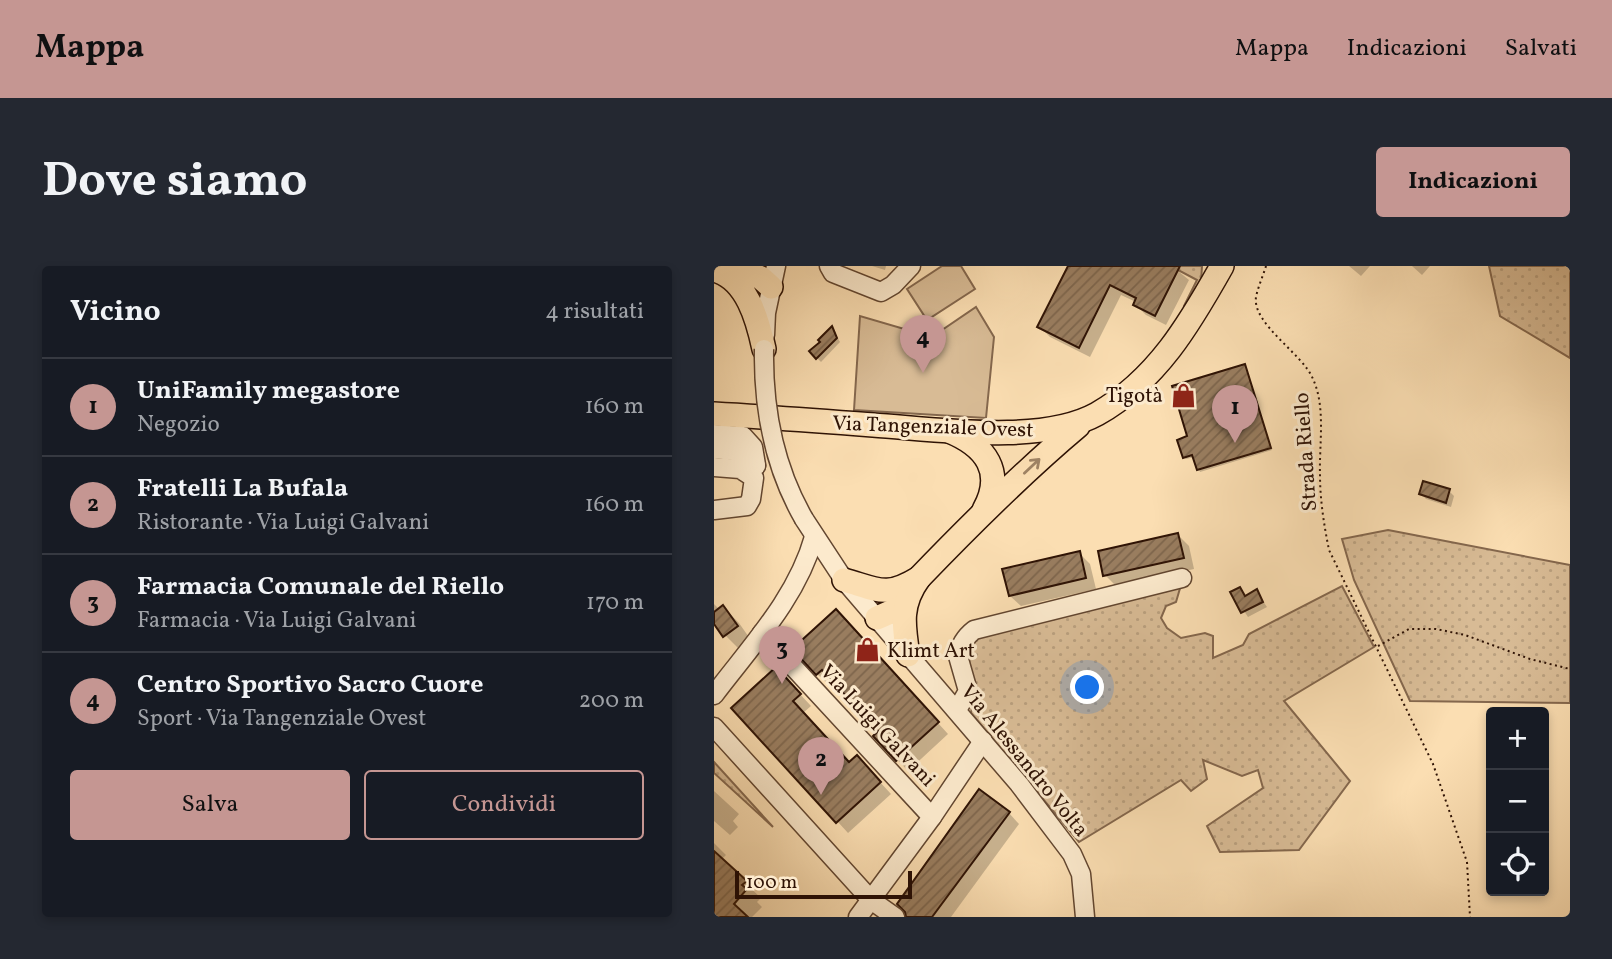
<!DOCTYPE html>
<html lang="it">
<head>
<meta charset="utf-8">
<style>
  body { margin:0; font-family:Vollkorn,serif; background:#242831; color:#f1f3f6 }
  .controls { position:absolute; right:21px; bottom:21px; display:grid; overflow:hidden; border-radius:7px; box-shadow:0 4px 10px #0003 }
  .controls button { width:63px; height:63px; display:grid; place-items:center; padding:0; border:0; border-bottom:2px solid #363941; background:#171b24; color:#f1f3f6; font:35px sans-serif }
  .scale { position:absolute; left:21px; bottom:18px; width:177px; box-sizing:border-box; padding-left:7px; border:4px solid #2f1305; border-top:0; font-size:19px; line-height:24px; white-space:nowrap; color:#2f1305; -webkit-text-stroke:5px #fceacd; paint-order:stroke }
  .you { position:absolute; left:374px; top:422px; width:24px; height:24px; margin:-18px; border:5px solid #fff; border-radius:50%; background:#1a73e8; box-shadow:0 0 0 10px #1a73e833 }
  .badge { display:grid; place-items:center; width:46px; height:46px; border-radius:50%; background:#c59692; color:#111; font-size:23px; font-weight:700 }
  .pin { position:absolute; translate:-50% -58px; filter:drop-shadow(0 2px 4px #0008) }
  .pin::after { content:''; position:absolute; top:37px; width:24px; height:21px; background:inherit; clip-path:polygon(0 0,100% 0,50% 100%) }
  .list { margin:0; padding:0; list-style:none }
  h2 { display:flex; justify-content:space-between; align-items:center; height:91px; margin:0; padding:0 28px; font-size:30px }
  h2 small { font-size:23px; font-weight:400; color:#9ea1a6 }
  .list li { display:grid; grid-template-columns:46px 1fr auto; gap:21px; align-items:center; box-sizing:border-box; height:98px; padding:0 28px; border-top:2px solid #363941 }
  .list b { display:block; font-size:26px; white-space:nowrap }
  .list p { margin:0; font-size:23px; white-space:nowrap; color:#9ea1a6 }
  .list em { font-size:23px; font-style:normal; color:#9ea1a6 }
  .actions { display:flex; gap:14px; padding:21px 28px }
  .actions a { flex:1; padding:16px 0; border:2px solid #c59692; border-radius:7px; text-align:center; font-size:24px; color:#c59692 }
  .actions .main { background:#c59692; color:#111 }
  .icon { flex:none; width:38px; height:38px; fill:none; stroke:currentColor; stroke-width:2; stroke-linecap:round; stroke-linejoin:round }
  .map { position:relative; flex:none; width:856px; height:651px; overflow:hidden; border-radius:7px }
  header { display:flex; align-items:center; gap:42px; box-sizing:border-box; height:98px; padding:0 35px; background:#c59692; color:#111 }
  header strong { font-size:33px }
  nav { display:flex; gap:38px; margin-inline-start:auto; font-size:24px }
  .intro { display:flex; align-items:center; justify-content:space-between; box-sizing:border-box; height:168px; padding:0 42px }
  h1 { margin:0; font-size:49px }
  .button { padding:18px 32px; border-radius:7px; background:#c59692; color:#111; font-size:24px; font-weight:700 }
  main { display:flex; gap:42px; padding:0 42px }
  aside { flex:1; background:#171b24; border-radius:7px; box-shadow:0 4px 10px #0003 }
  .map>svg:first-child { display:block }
</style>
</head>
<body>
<header>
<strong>Mappa</strong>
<nav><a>Mappa</a><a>Indicazioni</a><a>Salvati</a></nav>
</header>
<div class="intro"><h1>Dove siamo</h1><a class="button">Indicazioni</a></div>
<main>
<aside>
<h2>Vicino<small>4 risultati</small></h2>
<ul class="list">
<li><span class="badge">1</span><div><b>UniFamily megastore</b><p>Negozio</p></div><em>160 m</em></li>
<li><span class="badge">2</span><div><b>Fratelli La Bufala</b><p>Ristorante · Via Luigi Galvani</p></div><em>160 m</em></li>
<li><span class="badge">3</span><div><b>Farmacia Comunale del Riello</b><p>Farmacia · Via Luigi Galvani</p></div><em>170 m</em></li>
<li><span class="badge">4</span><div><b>Centro Sportivo Sacro Cuore</b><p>Sport · Via Tangenziale Ovest</p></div><em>200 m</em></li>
</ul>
<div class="actions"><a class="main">Salva</a><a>Condividi</a></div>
</aside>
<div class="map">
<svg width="856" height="651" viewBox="0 0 856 651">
  <defs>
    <pattern id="grass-dots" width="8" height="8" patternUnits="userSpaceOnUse" patternTransform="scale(1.75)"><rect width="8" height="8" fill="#d8bb95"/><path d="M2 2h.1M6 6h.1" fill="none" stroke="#baa07f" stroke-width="1.8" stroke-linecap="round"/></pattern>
    <pattern id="building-hatch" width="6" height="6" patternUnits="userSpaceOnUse" patternTransform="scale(1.75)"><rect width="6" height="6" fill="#997d5f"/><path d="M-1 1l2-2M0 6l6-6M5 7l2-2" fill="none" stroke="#7d654c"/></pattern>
  </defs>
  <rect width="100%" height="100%" fill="#fbdeb2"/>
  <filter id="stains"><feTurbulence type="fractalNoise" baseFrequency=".00286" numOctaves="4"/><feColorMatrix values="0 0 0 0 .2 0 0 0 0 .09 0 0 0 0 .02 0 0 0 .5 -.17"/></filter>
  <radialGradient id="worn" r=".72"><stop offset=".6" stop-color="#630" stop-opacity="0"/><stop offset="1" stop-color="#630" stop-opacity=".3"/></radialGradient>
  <g fill="url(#grass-dots)" stroke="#84674d" stroke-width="2">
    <polygon points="462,0 488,0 487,16 474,43 470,40 483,14 464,4"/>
    <polygon points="775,0 856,0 856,92 786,50"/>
    <polygon points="674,264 856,299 856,437 696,435 640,314 628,273"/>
    <polygon points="467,319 462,336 452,340 447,352 453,362 467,372 491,367 499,370 499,392 529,379 535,368 628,320 660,381 570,435 636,515 585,584 506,586 493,560 549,522 544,504 528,510 489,494 493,513 477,525 467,514 365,576 257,447 260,425 250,386 258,372"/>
    <polygon points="0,496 59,561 0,507"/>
  </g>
  <g fill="#d8bb95" stroke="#84674d" stroke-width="2">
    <polygon points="228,0 247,0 261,23 213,54 193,23"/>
    <polygon points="262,41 280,71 272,152 140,144 146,50 197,65 228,64"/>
  </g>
  <g fill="#0003">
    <polygon points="158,0 172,0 171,4"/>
    <polygon points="355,0 458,0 475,14 452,59 432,49 421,38 422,36 407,29 376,91 336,71 325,60"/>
    <polygon points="635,0 656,0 647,10"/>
    <polygon points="698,0 716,0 708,9"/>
    <polygon points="118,62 126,76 107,96 103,92"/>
    <polygon points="530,100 558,184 486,206 481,191 472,193 470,191 475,171"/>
    <polygon points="735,225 740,230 737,241 712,233 707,228"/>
    <polygon points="464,269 475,280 480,303 402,320 391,309"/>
    <polygon points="365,287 376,298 382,323 307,340 296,330"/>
    <polygon points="525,323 532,331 542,325 553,341 534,351 518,327"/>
    <polygon points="0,338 6,344 9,341 25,357 39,377 27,385 11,369 0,356"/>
    <polygon points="132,356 234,468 194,505 161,470 166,465 120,414 114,418 103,408"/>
    <polygon points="73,414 97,440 89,447 135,498 153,502 177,528 134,567 20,442"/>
    <polygon points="0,525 25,548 19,555 24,561 16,569 0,555"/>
    <polygon points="295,547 305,558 237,651 193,651"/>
    <polygon points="0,577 12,589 7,594 47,632 43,636 48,641 38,651 0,651"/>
  </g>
  <g fill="url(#building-hatch)" stroke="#2f1305" stroke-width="2">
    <polygon points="354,0 466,0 441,50 419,39 422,32 396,19 365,82 323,61"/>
    <polygon points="118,60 123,72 102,93 95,85 106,76 104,74"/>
    <polygon points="531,98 557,182 483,204 478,189 469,192 463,174 473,170 458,120"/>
    <polygon points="709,215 736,223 732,237 705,228"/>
    <polygon points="464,267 470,292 389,310 384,285"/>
    <polygon points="366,285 372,312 295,330 288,303"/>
    <polygon points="526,321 531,330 543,323 549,336 527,347 516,326"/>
    <polygon points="9,339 24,360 9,371 0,358 0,346"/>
    <polygon points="122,343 225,456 182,495 159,470 164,465 108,404 102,409 78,383"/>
    <polygon points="62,401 87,428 79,435 135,496 143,489 167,516 122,557 17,442"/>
    <polygon points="265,523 296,546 218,651 192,651 191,646 183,638"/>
    <polygon points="0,585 33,615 28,619 33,623 20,638 34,651 0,651"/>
  </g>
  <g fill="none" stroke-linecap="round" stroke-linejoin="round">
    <defs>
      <g id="minor">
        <polyline points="115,0 119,7 167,26 179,19 197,0"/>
        <polyline points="51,69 52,47 62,0"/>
        <polyline points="0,168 29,170 39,181 42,199"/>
        <polyline points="0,183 28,186 42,200"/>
        <polyline points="0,201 26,203 40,212 37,233 33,240 0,244"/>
        <polyline points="90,253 130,314 305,518 358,588 367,608 371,651"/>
        <polyline points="48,367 218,551"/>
        <path d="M0,429C37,380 83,332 100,271"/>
        <path d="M243,444L254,425L244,390C246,379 251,371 260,364L468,312"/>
        <polyline points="0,461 157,634 181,651"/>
        <polyline points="144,651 218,551 269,475"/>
      </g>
      <g id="major">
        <polyline points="25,2 47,12 57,21"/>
        <path d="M0,4C33,12 44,55 50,83"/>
        <path d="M0,148C53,151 106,155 159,159C222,163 327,179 383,148C443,114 476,57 508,0"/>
        <path d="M235,165C272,180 291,206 270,244"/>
        <path d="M130,314C165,324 172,332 205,312"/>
        <polyline points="163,352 190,340"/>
        <path d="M194,389C189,358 186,338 205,312C256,259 308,207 364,160"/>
      </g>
    </defs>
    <use href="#minor" stroke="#624630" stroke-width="21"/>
    <use href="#major" stroke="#2f1305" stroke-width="26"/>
    <g stroke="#2f1305" stroke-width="2" stroke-dasharray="2 3.5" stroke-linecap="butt">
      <path d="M552,0C549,10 544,21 542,31C538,58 589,88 599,113C612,141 605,179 606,209C606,234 610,259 615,284L719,498L753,596L756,651"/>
      <polyline points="664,380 695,363 722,363 751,369 816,393 856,403"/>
    </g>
    <use href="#minor" stroke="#fceacd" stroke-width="18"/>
    <use href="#major" stroke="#fbdeb2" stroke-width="23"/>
    <defs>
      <path id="minor-bridge" d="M50,83C49,143 60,201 90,253"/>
    </defs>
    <use href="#minor-bridge" stroke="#624630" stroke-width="21" stroke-linecap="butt"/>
    <use href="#minor-bridge" stroke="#fceacd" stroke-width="18"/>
  </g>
  <defs><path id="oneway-shaft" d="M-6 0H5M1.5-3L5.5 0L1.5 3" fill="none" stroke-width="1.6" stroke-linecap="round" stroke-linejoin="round" transform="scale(1.75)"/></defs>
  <use stroke="#9f8364" href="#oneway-shaft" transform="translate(318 200) rotate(-43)"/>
  <defs>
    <symbol id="shop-bare" viewBox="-9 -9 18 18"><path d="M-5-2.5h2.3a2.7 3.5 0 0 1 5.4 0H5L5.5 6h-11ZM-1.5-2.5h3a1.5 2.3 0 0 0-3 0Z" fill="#8f2418" stroke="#fceacd" stroke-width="2.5" paint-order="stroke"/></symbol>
  </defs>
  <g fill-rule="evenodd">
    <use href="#shop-bare" x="452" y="112" width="35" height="35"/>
    <use href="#shop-bare" x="136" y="366" width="35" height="35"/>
  </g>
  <g text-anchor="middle" stroke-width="6" stroke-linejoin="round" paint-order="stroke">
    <g font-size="21" fill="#2f1305" stroke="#fceacd" text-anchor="end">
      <text x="449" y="136">Tigotà</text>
      <text x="173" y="391" text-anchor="start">Klimt Art</text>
    </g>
    <g font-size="21" fill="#2f1305" stroke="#fceacd">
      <text transform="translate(219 160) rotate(2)" y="7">Via Tangenziale Ovest</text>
      <text transform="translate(591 186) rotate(-94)" y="7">Strada Riello</text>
      <text transform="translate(164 459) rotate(47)" y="7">Via Luigi Galvani</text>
      <text transform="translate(311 494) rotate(51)" y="7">Via Alessandro Volta</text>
    </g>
  </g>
  <rect width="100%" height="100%" filter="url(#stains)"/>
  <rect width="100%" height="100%" fill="url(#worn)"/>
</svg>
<div class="controls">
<button>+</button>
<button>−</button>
<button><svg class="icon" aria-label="locate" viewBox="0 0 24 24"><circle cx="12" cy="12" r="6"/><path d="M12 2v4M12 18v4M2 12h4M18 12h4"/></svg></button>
</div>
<div class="scale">100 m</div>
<div class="you"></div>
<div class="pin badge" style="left:521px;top:177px">1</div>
<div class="pin badge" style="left:107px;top:529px">2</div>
<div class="pin badge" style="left:68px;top:418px">3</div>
<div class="pin badge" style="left:209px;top:107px">4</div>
</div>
</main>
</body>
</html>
